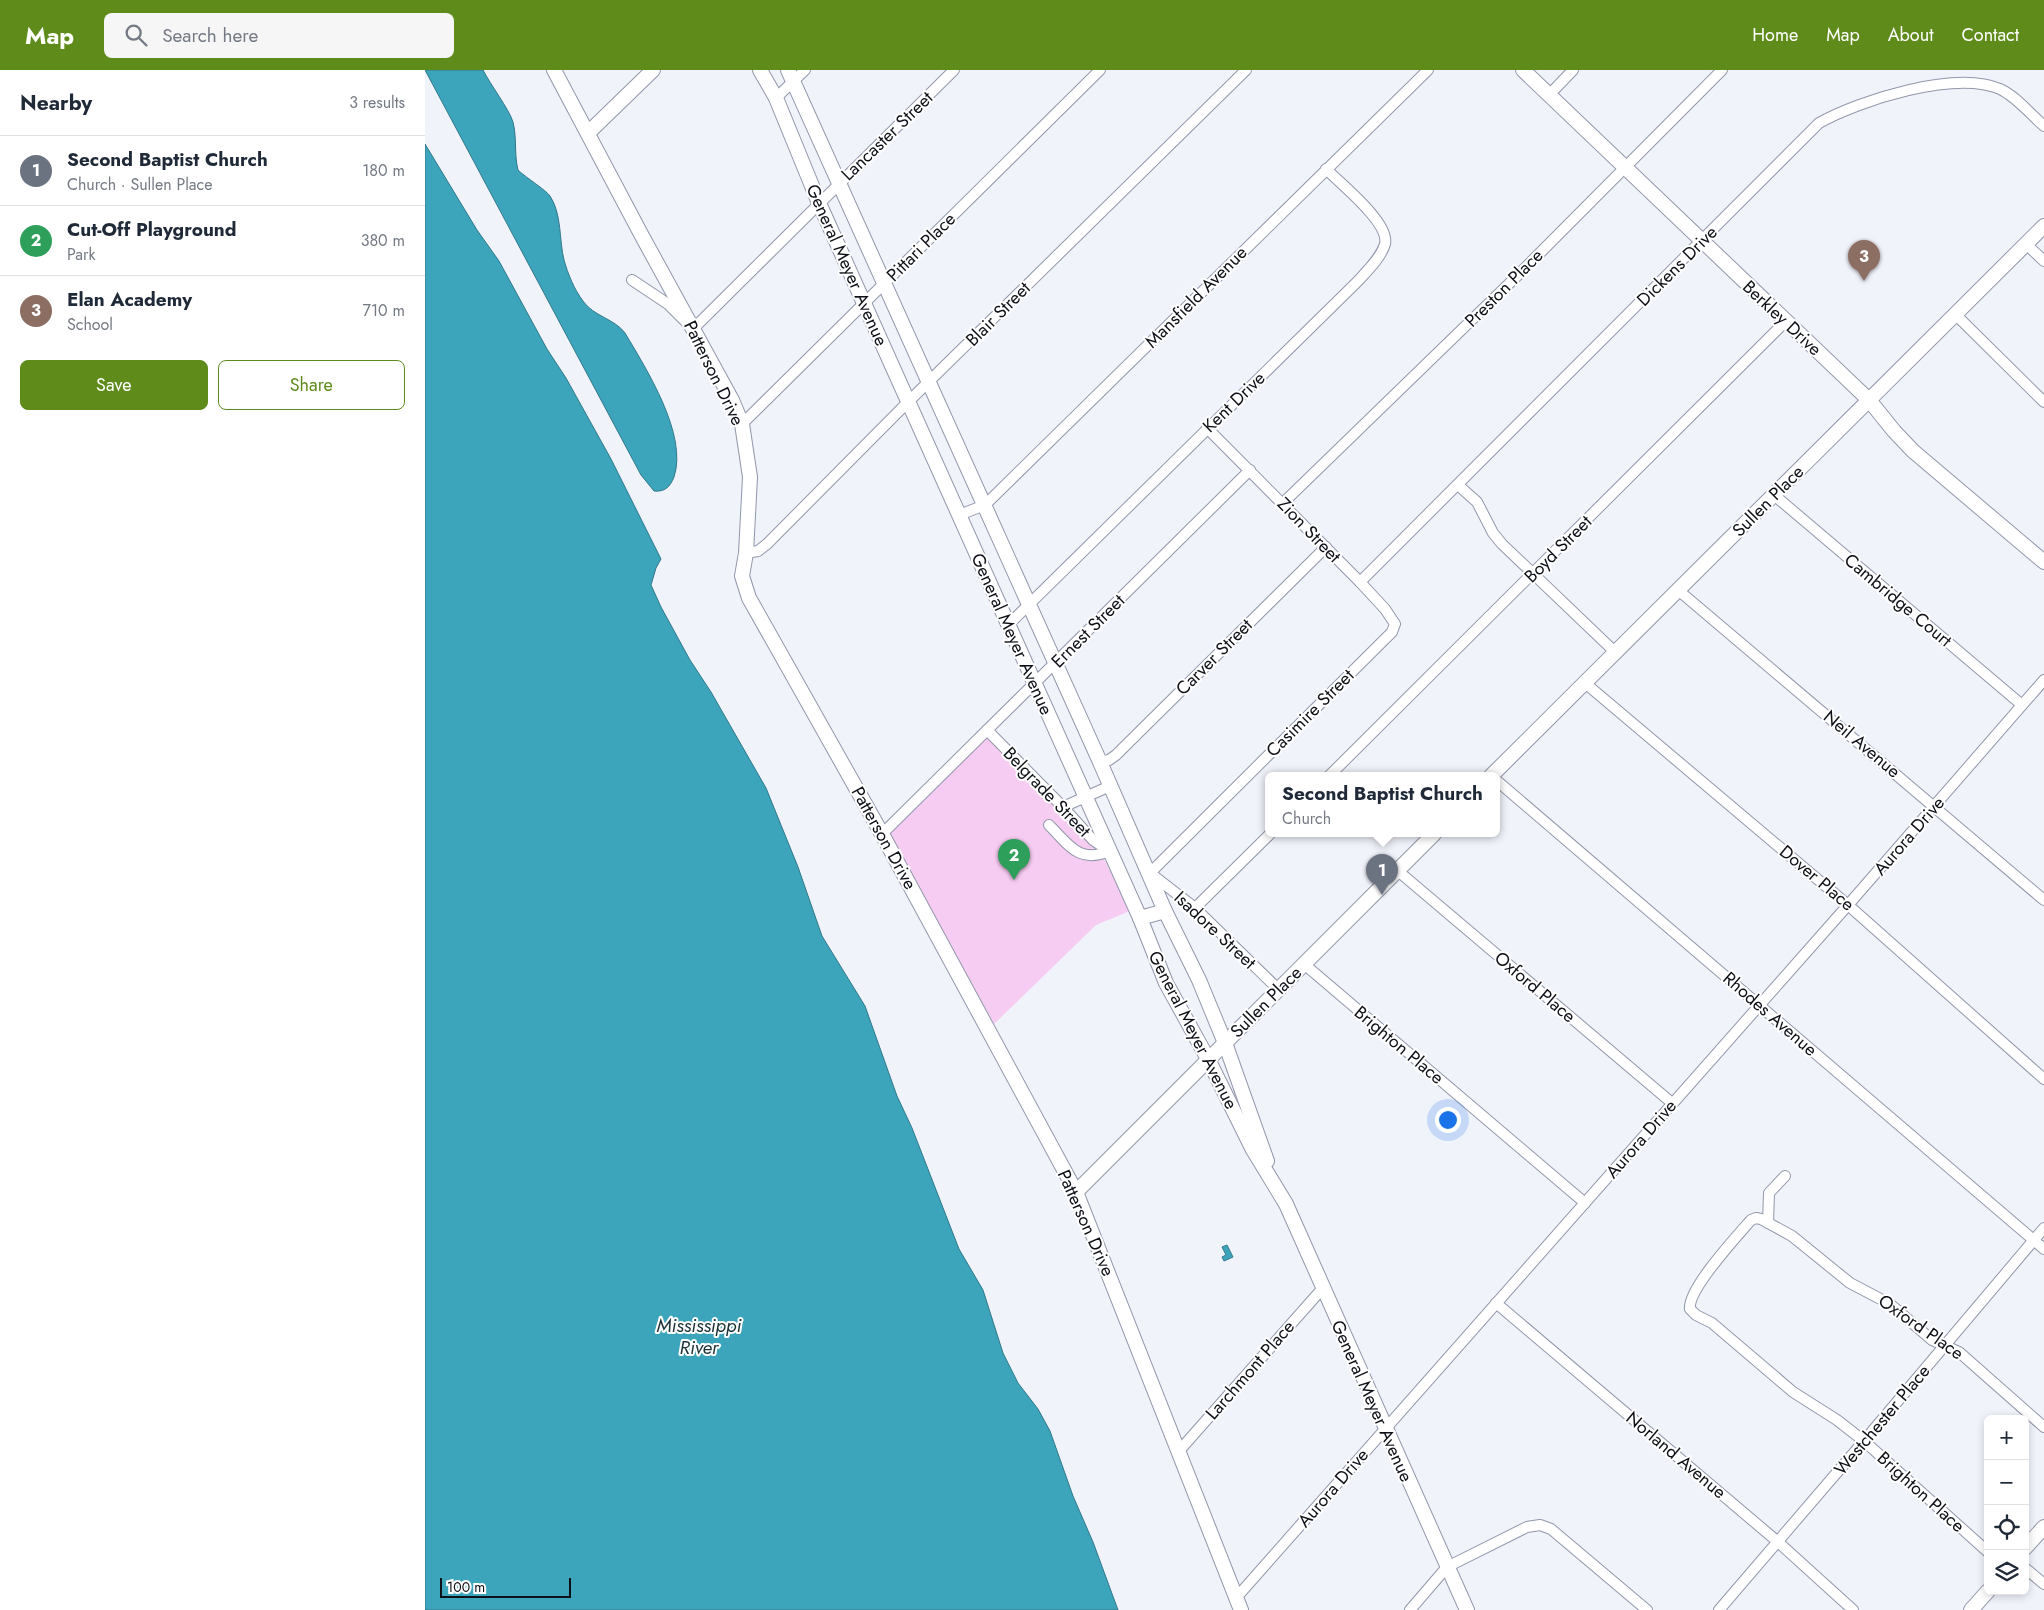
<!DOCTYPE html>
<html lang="en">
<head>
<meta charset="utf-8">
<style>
  body { margin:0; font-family:Jost,sans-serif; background:#f6f6f7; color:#1f2937 }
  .controls { position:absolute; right:15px; bottom:15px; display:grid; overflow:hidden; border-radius:8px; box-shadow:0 2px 8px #0003 }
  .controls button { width:45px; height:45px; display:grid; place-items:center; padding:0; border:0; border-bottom:1px solid #e0e1e3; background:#fff; color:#1f2937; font:25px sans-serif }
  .scale { position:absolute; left:15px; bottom:12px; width:131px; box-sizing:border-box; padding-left:5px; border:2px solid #0e1017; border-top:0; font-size:14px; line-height:18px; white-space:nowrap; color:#0e1017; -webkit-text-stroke:4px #fff; paint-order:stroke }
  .you { position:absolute; left:1022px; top:1049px; width:18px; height:18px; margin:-12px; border:4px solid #fff; border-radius:50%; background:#1a73e8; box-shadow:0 0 0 8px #1a73e833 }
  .badge { display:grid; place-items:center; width:32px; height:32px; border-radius:50%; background:#5f8b1b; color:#fff; font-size:16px; font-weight:700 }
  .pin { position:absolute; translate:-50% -41px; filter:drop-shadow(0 1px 2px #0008) }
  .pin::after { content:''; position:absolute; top:26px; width:18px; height:15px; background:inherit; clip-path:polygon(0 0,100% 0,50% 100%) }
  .popup { position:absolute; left:840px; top:702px; width:235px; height:65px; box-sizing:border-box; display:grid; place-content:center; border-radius:8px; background:#fff; filter:drop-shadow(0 1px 4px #0005); font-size:16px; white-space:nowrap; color:#747a83 }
  .popup b { font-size:19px; color:#1f2937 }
  .popup::after { content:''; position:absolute; left:50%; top:100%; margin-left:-10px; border:10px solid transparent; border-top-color:#fff }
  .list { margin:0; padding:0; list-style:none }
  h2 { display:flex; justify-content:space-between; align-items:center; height:65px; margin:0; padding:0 20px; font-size:21px }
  h2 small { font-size:16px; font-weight:400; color:#747a83 }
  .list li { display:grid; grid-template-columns:32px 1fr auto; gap:15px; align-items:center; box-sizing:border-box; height:70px; padding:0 20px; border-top:1px solid #e0e1e3 }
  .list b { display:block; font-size:19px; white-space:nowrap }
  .list p { margin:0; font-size:16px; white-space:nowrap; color:#747a83 }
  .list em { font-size:16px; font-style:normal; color:#747a83 }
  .actions { display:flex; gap:10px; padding:15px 20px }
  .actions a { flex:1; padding:11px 0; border:1px solid #5f8b1b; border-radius:8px; text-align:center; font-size:18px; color:#5f8b1b }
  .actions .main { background:#5f8b1b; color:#fff }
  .icon { flex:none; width:28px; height:28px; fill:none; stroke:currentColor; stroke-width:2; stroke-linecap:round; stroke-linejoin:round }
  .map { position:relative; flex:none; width:1619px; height:1540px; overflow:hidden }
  header { display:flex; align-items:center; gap:30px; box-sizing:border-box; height:70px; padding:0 25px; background:#5f8b1b; color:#fff }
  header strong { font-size:24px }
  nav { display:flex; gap:28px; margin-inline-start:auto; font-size:18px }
  .search { width:350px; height:45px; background:#f6f6f7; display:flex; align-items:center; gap:12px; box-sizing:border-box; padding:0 18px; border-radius:8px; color:#747a83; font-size:19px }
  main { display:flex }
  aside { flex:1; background:#fff }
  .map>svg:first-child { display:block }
</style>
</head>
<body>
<header>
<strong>Map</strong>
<div class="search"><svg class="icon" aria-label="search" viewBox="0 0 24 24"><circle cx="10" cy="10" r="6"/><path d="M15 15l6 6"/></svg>Search here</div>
<nav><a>Home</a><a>Map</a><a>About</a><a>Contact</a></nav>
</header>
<main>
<aside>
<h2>Nearby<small>3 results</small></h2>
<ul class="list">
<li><span class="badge" style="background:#6b7280">1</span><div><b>Second Baptist Church</b><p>Church · Sullen Place</p></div><em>180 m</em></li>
<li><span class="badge" style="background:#2e9e5b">2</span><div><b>Cut-Off Playground</b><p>Park</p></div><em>380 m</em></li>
<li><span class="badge" style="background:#8d6e63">3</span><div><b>Elan Academy</b><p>School</p></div><em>710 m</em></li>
</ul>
<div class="actions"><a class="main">Save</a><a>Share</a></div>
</aside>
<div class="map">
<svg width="1619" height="1540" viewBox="0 0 1619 1540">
  <rect width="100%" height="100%" fill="#f1f3fb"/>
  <polygon fill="#f7ccf2" points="562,665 674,779 705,841 671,855 569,954 462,763"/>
  <g fill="#3da5bb" stroke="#2f788a">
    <path d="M0,0H58C65,14 84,39 88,52C92,68 89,84 93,100C100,107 121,120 125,126C137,144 134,170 139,190C143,204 149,219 158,231C168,246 190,249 200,263C222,300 263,365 249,407C245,417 240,422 229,421L216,405Z"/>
    <polygon points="0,74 52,160 74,191 122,279 141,308 186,389 236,489 231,498 226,515 236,537 265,590 286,622 341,718 373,797 397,866 440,936 472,1026 487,1058 534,1179 558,1220 578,1283 593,1313 613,1339 625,1361 648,1426 668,1472 693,1540 0,1540"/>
    <polygon points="802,1175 808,1187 799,1191 797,1187 801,1185 797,1177"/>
  </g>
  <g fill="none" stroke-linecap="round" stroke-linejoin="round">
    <defs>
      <g id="street">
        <polyline points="1124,25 1148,0"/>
        <polyline points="351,28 380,0"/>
        <polyline points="1601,174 1619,191"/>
        <polyline points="207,210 243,234 268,259 529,0"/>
        <polyline points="1530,244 1619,332"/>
        <polyline points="317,354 675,0"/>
        <polyline points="782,358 935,512 960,539 970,554 967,562 725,803 770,838 854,920"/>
        <polyline points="1033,415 1052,432 1068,463 1077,474 1191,583"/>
        <polyline points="1349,425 1597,635"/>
        <polyline points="858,433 1092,206 1297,0"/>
        <polyline points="534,445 560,435 1003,0"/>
        <polyline points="321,483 333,481 342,474 483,332 821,0"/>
        <path d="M935,512L1394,53C1435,30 1530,0 1575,19C1592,27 1605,44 1619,56"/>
        <polyline points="1253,520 1619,830"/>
        <path d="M583,555L932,212C941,202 956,188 960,174C965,153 916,114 901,99"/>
        <polyline points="1160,613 1423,835 1619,1009"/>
        <polyline points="562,660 638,737 668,770 684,781"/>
        <polyline points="675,692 684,690 691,685 901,477"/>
        <polyline points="904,706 1361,251"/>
        <polyline points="1071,710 1619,1179"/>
        <polyline points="638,737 685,716"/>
        <path d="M624,755C644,775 654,794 684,781"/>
        <polyline points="457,764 825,400"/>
        <polyline points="973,801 1247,1033"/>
        <polyline points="770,838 845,764"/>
        <polyline points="879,894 1160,1133"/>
        <polyline points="1343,1153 1344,1123 1360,1106"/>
        <polyline points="1071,1233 1353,1472 1428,1540"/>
        <polyline points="754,1381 897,1219"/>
        <path d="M1563,1482L1439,1371L1412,1350L1368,1322L1287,1253L1271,1245L1265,1239C1262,1220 1312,1166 1326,1150L1331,1148L1336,1149L1367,1166L1425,1213L1465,1234L1507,1270L1534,1282L1619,1357"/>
        <polyline points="1600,1498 1619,1514"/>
        <polyline points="811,1528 1423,835 1619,610"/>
        <polyline points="985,1540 1022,1497 1102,1457 1115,1455 1126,1459 1222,1540"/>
        <polyline points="1294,1540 1439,1371 1619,1158"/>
      </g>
      <g id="secondary">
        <polyline points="129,0 217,166 307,330 317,354 325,407 321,483 317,506 324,528 457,764 651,1122 816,1540"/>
        <polyline points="335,0 351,28 394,133 715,848 741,913 783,989 827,1078 861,1134 1042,1540"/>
        <polyline points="363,0 675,692 740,841 774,910 800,973 842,1091"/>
        <polyline points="1098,0 1444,330 1469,361 1488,381 1619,492"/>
        <polyline points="163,63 228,0"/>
        <polyline points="1066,706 1619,156"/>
        <polyline points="715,848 740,841"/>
        <polyline points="651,1122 1009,764"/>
        <polyline points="1600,1478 1619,1457"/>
        <polyline points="1546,1540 1563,1521"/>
      </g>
    </defs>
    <use href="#street" stroke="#9197aa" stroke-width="12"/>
    <use href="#secondary" stroke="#9197aa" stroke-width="16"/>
    <use href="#street" stroke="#fff" stroke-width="10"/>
    <use href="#secondary" stroke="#fff" stroke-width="14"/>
  </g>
  <g text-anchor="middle" stroke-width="4" stroke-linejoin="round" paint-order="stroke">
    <g font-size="18" fill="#0e1017" stroke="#fff">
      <text transform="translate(462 66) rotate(-44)" y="6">Lancaster Street</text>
      <text transform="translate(496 177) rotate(-45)" y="6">Pittari Place</text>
      <text transform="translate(422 195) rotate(66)" y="6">General Meyer Avenue</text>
      <text transform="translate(1252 196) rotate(-45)" y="6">Dickens Drive</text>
      <text transform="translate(1079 218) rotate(-45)" y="6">Preston Place</text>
      <text transform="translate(771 227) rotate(-45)" y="6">Mansfield Avenue</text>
      <text transform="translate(573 244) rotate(-45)" y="6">Blair Street</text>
      <text transform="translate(1357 248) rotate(43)" y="6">Berkley Drive</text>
      <text transform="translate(289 303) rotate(64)" y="6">Patterson Drive</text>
      <text transform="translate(809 332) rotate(-44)" y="6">Kent Drive</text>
      <text transform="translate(1343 431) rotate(-45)" y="6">Sullen Place</text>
      <text transform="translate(884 460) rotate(46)" y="6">Zion Street</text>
      <text transform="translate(1133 479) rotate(-45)" y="6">Boyd Street</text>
      <text transform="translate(1473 530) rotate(40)" y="6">Cambridge Court</text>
      <text transform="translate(663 561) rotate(-45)" y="6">Ernest Street</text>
      <text transform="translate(587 564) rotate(66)" y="6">General Meyer Avenue</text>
      <text transform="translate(789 587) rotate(-45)" y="6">Carver Street</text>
      <text transform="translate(885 643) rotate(-45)" y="6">Casimire Street</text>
      <text transform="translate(1437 674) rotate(40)" y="6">Neil Avenue</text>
      <text transform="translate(622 722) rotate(46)" y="6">Belgrade Street</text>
      <text transform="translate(1484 766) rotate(-49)" y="6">Aurora Drive</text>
      <text transform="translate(459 768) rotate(61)" y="6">Patterson Drive</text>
      <text transform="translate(1392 808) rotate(40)" y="6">Dover Place</text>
      <text transform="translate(790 860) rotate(43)" y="6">Isadore Street</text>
      <text transform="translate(1110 917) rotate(40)" y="6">Oxford Place</text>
      <text transform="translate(841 932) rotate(-45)" y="6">Sullen Place</text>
      <text transform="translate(1345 944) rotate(41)" y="6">Rhodes Avenue</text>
      <text transform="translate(768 960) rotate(63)" y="6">General Meyer Avenue</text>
      <text transform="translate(974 975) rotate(40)" y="6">Brighton Place</text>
      <text transform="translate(1216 1069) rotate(-49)" y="6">Aurora Drive</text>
      <text transform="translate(661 1153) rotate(66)" y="6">Patterson Drive</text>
      <text transform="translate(1496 1257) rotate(35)" y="6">Oxford Place</text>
      <text transform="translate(825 1300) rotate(-49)" y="6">Larchmont Place</text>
      <text transform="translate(947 1331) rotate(66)" y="6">General Meyer Avenue</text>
      <text transform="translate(1457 1350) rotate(-50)" y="6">Westchester Place</text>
      <text transform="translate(1251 1385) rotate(40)" y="6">Norland Avenue</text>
      <text transform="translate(908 1418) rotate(-49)" y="6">Aurora Drive</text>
      <text transform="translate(1496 1422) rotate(42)" y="6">Brighton Place</text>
    </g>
    <g font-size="19" font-style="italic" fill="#1b3238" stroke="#fff">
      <text x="274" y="1262">Mississippi<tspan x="274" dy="22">River</tspan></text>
    </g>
  </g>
</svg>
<div class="controls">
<button>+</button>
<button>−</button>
<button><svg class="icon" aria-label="locate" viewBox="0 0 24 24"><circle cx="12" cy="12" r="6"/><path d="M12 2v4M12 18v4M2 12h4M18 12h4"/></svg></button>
<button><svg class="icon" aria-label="layers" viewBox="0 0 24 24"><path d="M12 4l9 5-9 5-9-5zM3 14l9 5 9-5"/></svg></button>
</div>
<div class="scale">100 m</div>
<div class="you"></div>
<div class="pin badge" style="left:957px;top:825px;background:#6b7280">1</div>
<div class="popup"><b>Second Baptist Church</b>Church</div>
<div class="pin badge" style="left:589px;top:810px;background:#2e9e5b">2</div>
<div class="pin badge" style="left:1439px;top:211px;background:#8d6e63">3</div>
</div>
</main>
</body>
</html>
